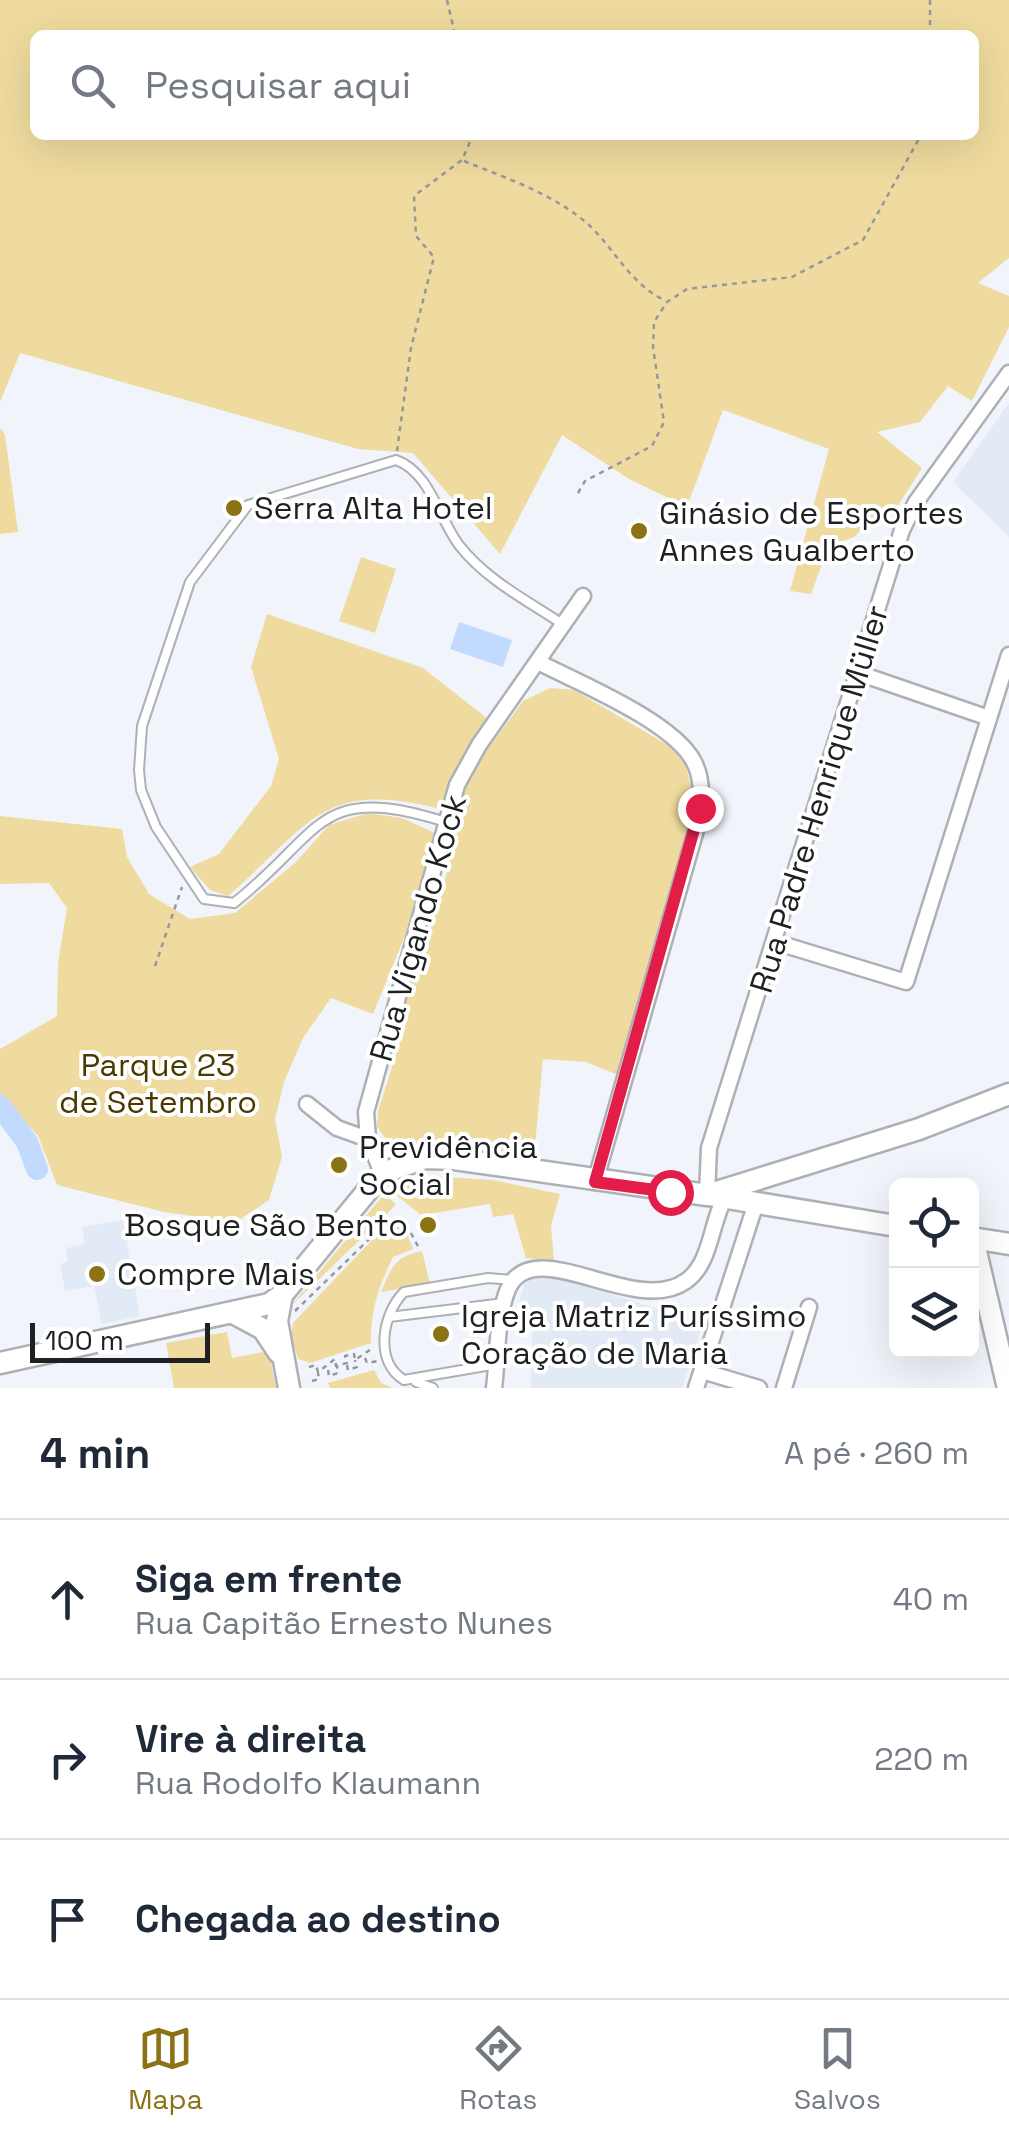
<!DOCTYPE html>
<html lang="pt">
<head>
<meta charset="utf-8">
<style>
  body { margin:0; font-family:"Space Grotesk",sans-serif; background:#f2f2f3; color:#1f2937 }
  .controls { position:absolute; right:30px; bottom:30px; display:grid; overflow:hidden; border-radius:15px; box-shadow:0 10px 40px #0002 }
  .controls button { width:90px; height:90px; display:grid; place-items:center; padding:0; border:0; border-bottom:2px solid #e0e1e3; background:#fff; color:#1f2937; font:50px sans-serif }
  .scale { position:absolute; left:30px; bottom:25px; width:180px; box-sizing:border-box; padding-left:10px; border:5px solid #1e2022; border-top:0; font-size:28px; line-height:35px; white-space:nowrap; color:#1e2022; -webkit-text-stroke:8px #fff; paint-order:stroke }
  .stop { position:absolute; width:30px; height:30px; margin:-22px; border:8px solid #e11d48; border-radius:50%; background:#fff }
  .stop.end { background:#e11d48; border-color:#fff; box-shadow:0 2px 10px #0008 }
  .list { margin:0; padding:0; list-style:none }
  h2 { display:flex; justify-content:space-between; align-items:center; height:130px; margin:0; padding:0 40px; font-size:42px }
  h2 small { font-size:32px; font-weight:400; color:#747a83 }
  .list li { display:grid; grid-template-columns:65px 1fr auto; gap:30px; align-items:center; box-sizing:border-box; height:160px; padding:0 40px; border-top:2px solid #e0e1e3 }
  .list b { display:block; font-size:38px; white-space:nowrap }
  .list p { margin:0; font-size:32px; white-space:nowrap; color:#747a83 }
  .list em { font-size:32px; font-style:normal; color:#747a83 }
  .icon { flex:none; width:55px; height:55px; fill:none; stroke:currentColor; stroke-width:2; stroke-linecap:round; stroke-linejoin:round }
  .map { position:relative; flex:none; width:1009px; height:1388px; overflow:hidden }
  .search { position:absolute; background:#fff; box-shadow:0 10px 40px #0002; left:30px; right:30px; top:30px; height:110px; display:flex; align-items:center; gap:25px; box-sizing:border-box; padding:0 35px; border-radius:15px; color:#747a83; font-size:38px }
  .sheet { height:610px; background:#fff }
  nav { display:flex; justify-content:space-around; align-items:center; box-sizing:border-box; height:140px; border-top:2px solid #e0e1e3; background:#fff; font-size:28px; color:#747a83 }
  nav a { display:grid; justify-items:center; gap:5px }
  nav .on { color:#8b7214 }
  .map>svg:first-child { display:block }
</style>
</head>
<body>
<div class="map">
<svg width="1009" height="1388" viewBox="0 0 1009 1388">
  <rect width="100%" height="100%" fill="#f1f5fb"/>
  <g fill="#e2eaf6">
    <polygon points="1009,403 1009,537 953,482"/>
    <polygon points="123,1220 140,1316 102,1324 94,1286 65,1291 60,1264 68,1262 66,1248 85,1244 82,1227"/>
    <polygon points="529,1268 703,1323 682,1388 531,1388 533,1308 518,1306"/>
  </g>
  <g fill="#efdb9f" fill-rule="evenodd">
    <path d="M0,0H1009V258L978,283L1009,296V327L972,401L948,386L920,422L877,432L922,468L896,509L874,518L854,537L829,546L811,594L790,591L829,449L723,410L687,507L629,479L562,435L500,554L413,453L358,449L20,353L0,402ZM35,35H974V135H35Z"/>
    <polygon points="0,428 5,435 18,532 0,534"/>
    <polygon points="361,557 396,569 375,633 339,621"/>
    <path d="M267,614L423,668L488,719L461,759L440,809C321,778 309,826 228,896L210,890L190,867L219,854L271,786L279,759L251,667Z"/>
    <polygon points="550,688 574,690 673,748 685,762 695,803 618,1075 586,1062 543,1059 534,1156 445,1144 395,1152 377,1127 378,1111 408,1017 402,1013 443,892 462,784 523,701"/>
    <polygon points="368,813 402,818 435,833 420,899 373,1014 331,998 303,1038 284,1082 275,1119 282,1157 269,1200 236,1222 164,1212 57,1185 38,1136 0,1094 0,1049 57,1016 58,963 67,908 49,883 0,884 0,816 122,829 127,857 149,894 190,919 235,913 296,862 329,825"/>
    <polygon points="432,1176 493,1180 560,1194 551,1226 554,1261 526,1258 513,1214 493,1217 490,1204 421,1215 390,1190"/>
    <polygon points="385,1193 396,1205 291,1306"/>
    <path d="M394,1225L406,1231L413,1249L393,1257C379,1286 370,1311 371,1343L310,1363L298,1359L291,1335L293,1323L372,1240Z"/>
    <path d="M422,1251L430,1284L381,1292C391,1268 395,1256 422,1251Z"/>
    <polygon points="227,1332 232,1358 269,1351 276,1388 174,1388 166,1343"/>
    <polygon points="374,1370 381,1383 393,1388 330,1388 328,1383"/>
  </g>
  <polygon fill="#c1dafd" points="459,622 512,640 503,667 450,649"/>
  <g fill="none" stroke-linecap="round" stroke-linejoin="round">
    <polyline stroke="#c1dafd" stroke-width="22" points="0,1106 27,1142 37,1169"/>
    <defs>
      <g id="lane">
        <path d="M446,822C316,781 324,832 234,903L204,899L156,827L141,790L139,770L142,726L190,582L248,505L396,460C430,472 439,519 459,545C486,580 528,601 564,625"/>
        <polyline points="389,1317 504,1303"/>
        <path d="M497,1364L404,1380C374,1362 382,1314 404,1292L488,1278L513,1280"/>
        <polyline points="416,1382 433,1388"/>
      </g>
      <g id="street">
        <path d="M538,662C579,683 674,722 694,762C704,781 701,803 698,823L595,1182"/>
        <polyline points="858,673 989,718"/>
        <polyline points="775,942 906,982 1009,655"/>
        <polyline points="307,1104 337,1128 368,1139"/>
        <polyline points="382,1173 368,1139 366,1112 457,785 479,745 583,596"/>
        <polyline points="707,1195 709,1148 902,530 916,502 1009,373"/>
        <polyline points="702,1371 759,1388"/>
        <path d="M494,1388C498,1357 496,1318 508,1289C534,1231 635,1318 686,1281C713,1262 710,1219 728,1192"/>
        <polyline points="696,1388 756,1203"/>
        <polyline points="784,1388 809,1307"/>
      </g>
      <g id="secondary">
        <polyline points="709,1195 896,1226"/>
        <polyline points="972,1238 1009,1244"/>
        <polyline points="973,1239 1008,1388"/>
        <polyline points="282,1295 277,1321 289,1388"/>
        <polyline points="233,1313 263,1329 279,1353"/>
        <polyline points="0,1363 269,1304 282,1295 382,1173 425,1158 454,1159 707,1195 919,1129 1009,1094"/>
      </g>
    </defs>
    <use href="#lane" stroke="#adb1b6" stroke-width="12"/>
    <use href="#street" stroke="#adb1b6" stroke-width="19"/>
    <use href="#secondary" stroke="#adb1b6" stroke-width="25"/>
    <g stroke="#95989c" stroke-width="2.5" stroke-dasharray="5 5" stroke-linecap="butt">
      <polyline points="447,0 455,35"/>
      <polyline points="930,0 930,35"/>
      <path d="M464,161C506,178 554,194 589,225C617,252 630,284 666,301"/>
      <polyline points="397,451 411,348 434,257 416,236 414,196 462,160 473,135"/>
      <polyline points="578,493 585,481 652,446 664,422 653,347 654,322 667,302 687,289 792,277 863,240 921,135"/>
      <polyline points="155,966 182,887"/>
      <polyline points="295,1311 390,1219 405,1222 419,1248"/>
      <polyline points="365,1358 367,1363 378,1361"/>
      <polyline points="347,1365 348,1370 357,1367 355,1360"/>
      <polyline points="309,1367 316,1365 318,1372 335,1359 336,1366 347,1363 345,1356 354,1354 355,1360 374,1347"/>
      <polyline points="328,1370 329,1376 338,1373 337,1366"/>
      <polyline points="312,1381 319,1379 318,1373"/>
    </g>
    <use href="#lane" stroke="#fff" stroke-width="8"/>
    <use href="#street" stroke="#fff" stroke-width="14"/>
    <use href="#secondary" stroke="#fff" stroke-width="20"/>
  </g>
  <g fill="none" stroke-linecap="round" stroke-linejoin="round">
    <polyline stroke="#e11d48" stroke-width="12" points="670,1192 595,1182 700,808"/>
  </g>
  <g fill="#8b7214" stroke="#fff" stroke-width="4">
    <circle cx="234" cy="508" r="10"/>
    <circle cx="639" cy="531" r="10"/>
    <circle cx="339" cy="1165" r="10"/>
    <circle cx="428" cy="1225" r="10"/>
    <circle cx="97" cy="1274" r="10"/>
    <circle cx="441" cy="1334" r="10"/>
  </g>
  <g text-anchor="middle" stroke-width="8" stroke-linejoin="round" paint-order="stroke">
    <g font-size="32" fill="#1e2022" stroke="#fff" text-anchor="start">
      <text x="254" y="519">Serra Alta Hotel</text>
      <text x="659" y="524">Ginásio de Esportes<tspan x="659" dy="37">Annes Gualberto</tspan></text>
      <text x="359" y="1158">Previdência<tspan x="359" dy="37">Social</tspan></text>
      <text x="408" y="1236" text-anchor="end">Bosque São Bento</text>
      <text x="117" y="1285">Compre Mais</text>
      <text x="461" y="1327">Igreja Matriz Puríssimo<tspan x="461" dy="37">Coração de Maria</tspan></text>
    </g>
    <g font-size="32" fill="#1e2022" stroke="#fff">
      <text transform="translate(819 799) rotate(-73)" y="11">Rua Padre Henrique Müller</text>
      <text transform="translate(418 928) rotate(-74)" y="11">Rua Vigando Kock</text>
    </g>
    <g font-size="32" fill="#4a3a00" stroke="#fff">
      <text x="158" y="1076">Parque 23<tspan x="158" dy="37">de Setembro</tspan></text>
    </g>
  </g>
</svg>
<div class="controls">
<button><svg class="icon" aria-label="locate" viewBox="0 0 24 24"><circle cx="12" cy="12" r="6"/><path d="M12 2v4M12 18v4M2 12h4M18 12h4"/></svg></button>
<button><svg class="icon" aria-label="layers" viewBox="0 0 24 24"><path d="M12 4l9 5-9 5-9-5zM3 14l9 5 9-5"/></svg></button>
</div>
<div class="scale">100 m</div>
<div class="stop" style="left:670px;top:1192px"></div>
<div class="stop end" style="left:700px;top:808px"></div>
<div class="search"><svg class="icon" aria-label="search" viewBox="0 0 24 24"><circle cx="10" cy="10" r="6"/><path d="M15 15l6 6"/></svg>Pesquisar aqui</div>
</div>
<section class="sheet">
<h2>4 min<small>A pé · 260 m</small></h2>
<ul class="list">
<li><svg class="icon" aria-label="ahead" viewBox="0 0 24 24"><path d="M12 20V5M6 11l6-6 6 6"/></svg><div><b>Siga em frente</b><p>Rua Capitão Ernesto Nunes</p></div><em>40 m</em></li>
<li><svg class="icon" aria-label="right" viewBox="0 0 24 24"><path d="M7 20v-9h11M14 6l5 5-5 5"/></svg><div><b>Vire à direita</b><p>Rua Rodolfo Klaumann</p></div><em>220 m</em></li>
<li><svg class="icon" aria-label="arrive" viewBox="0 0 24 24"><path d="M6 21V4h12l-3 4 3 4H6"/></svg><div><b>Chegada ao destino</b></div></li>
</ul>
</section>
<nav>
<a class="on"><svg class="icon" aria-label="map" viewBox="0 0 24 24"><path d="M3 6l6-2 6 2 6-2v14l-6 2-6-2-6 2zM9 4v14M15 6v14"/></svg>Mapa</a>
<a><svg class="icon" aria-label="directions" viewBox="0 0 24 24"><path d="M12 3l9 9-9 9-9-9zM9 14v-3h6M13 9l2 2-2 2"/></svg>Rotas</a>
<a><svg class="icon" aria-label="saved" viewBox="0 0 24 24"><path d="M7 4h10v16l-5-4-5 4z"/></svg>Salvos</a>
</nav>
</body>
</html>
